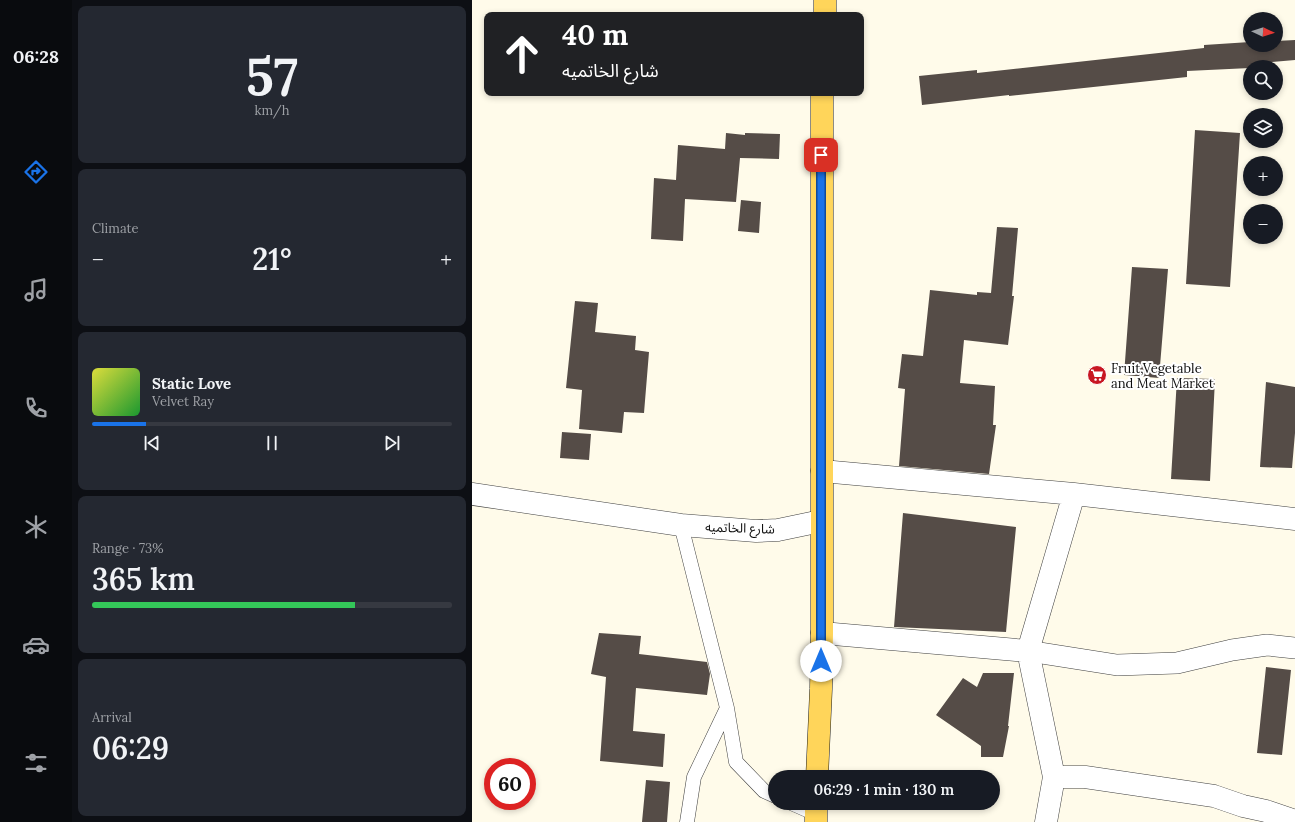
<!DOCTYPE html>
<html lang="en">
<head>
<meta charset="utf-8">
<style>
  body { margin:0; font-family:Lora,"Noto Sans Arabic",serif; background:#242831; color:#f1f3f6; height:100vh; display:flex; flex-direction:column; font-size:15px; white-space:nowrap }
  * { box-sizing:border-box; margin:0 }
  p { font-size:13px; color:#9ea1a6 }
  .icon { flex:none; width:22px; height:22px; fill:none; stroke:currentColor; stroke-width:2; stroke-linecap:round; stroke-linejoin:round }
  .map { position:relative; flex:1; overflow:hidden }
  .panel { display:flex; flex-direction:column; gap:6px; padding:6px; background:#0d0f14; width:400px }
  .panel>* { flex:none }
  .guide { position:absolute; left:12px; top:12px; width:380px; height:84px; border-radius:8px; box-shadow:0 2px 6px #0003; background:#202124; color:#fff; overflow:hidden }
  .needle { width:26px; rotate:94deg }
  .tools { position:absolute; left:771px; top:12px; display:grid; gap:8px }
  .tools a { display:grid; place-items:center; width:40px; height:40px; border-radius:50%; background:#171b24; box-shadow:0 2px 6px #0003; font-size:20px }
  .speed { position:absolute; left:12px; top:758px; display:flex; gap:8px; font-size:20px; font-weight:700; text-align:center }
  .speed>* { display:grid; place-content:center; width:52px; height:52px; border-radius:50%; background:#171b24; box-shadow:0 2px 6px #0003; line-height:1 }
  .speed .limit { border:6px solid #d22; background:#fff; color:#111 }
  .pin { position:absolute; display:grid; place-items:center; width:34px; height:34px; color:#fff; margin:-17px; border-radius:8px; box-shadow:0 2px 6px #0006 }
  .me { position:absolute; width:44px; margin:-22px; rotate:0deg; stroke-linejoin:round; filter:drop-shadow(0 0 3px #0008) }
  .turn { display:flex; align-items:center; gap:14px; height:84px; padding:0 12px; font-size:18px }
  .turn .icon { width:52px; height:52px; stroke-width:2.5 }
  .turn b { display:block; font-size:28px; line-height:34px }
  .big { font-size:30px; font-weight:600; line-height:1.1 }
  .panel .card { flex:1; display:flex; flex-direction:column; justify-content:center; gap:6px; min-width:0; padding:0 14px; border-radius:8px; background:#242831 }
  .panel .dial { align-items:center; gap:0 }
  .dial b { font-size:52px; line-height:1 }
  .song { display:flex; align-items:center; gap:12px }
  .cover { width:48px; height:48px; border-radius:6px; background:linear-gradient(135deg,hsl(60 70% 55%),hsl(130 70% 35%)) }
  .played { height:4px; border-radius:2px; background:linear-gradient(90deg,#1a73e8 15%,#363941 15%) }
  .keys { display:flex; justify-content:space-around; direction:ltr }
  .heat { display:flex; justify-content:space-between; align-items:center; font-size:22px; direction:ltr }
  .charge { height:6px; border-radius:3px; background:linear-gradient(90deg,#34c759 73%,#363941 0) }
  .trip { position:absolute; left:296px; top:770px; width:232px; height:40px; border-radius:20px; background:#171b24; box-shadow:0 2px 6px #0003; font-weight:600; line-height:40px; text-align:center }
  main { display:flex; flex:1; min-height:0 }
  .tab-bar { display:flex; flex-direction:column; width:72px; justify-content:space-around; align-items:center; background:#090b0e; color:#9ea1a6 }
  .tab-bar .icon { width:28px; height:28px }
  .tab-bar .selected { color:#1a73e8 }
  .tab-bar b { font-size:18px; color:#f1f3f6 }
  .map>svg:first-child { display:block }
  .building { fill:#554c47 }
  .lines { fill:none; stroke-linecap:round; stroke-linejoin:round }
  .service-casing { stroke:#3f3f3f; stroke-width:15 }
  .pedestrian-casing { stroke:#3f3f3f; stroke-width:22 }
  .minor-casing { stroke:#3f3f3f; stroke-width:23 }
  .tertiary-casing { stroke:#3f3f3f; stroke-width:23 }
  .primary-casing { stroke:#1d1d1d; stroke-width:23 }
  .service { stroke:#fff; stroke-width:14 }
  .pedestrian { stroke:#fff; stroke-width:21 }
  .minor { stroke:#fff; stroke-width:22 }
  .tertiary { stroke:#fff; stroke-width:22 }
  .primary { stroke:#ffd55a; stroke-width:22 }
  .route-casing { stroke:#114b97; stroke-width:10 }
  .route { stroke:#1a73e8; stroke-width:7 }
  .labels { text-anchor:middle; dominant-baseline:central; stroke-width:4; stroke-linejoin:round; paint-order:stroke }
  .poi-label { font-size:13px; fill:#0c0c0c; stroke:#fff; text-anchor:start }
  .street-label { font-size:13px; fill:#0c0c0c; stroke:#fff }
</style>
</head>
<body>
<main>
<nav class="tab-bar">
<b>06:28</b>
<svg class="icon selected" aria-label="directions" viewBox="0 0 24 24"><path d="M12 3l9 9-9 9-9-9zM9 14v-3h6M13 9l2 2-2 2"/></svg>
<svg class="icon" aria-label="music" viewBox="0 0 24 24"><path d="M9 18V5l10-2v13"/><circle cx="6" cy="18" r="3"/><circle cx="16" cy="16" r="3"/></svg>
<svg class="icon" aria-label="phone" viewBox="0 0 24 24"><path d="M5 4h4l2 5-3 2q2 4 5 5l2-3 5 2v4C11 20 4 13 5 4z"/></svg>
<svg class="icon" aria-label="climate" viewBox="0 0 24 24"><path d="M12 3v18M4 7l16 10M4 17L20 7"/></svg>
<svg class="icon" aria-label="car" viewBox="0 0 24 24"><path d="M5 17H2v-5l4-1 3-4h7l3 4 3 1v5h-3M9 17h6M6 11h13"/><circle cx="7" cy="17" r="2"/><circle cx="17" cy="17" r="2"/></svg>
<svg class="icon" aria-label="filters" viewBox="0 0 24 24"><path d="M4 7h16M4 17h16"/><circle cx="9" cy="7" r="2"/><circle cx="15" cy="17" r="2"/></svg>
</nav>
<section class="panel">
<div class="card dial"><b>57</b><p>km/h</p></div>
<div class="card"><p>Climate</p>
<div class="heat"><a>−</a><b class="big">21°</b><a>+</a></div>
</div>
<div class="card">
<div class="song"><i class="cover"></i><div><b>Static Love</b><p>Velvet Ray</p></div></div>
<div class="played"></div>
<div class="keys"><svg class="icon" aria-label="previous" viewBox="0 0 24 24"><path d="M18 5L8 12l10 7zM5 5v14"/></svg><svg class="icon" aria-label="pause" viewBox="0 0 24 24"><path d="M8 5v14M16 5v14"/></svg><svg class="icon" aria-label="next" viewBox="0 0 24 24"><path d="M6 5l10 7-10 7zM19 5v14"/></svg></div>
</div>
<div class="card"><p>Range · 73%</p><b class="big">365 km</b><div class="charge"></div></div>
<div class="card"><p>Arrival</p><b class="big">06:29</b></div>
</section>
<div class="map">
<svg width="823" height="822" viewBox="0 0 823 822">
  <rect width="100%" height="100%" fill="#fffbea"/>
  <!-- building -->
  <path class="building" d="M 823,40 L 823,60 L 800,62 L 800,67 L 778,67 L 778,68 L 715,71 L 715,77 L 537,96 L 537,95 L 450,105 L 447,76 L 505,70 L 505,73 L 732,48 L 732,45 L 778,42 L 778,45 L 804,45 L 804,41 Z
    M 723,130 L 768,133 L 758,287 L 714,284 Z
    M 254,133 L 273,135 L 273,133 L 308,134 L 307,159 L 268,158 L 264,202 L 213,199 L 211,241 L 179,239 L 182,178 L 204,180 L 206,145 L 253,149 Z
    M 269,200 L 289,202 L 287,233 L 266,231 Z
    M 525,227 L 546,228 L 540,296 L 542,296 L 536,345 L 492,340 L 488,383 L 523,386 L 521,425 L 524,425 L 517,474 L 427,466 L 433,389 L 426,388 L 430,354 L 451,356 L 458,290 L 505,295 L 505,292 L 519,293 Z
    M 660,267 L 696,269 L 687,378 L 652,375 Z
    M 103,301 L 126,303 L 123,332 L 164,336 L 163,350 L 177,352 L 172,413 L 152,412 L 150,433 L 107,429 L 110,390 L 94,388 Z
    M 705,378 L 743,379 L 738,481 L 699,479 Z
    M 794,382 L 823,387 L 823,433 L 820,468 L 788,467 Z
    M 90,432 L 119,434 L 117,460 L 88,458 Z
    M 431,513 L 544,527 L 534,632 L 422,627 Z
    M 127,633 L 169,636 L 167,654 L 235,662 L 238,674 L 235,695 L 164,688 L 161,731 L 193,734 L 191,767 L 128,761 L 134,677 L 119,674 Z
    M 794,667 L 819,670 L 810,755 L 785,753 Z
    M 511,673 L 542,673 L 536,726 L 537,726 L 531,757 L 509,757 L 509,746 L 464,715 L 491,678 L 505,687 Z
    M 174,780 L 198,782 L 195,822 L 170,822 Z"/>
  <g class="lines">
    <!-- service casing -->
    <g class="service-casing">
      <path id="service" d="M 209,525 L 255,708 L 264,762 L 292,791 L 303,796
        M 319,803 L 344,814
        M 215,822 L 222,777 L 255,708"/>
    </g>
    <!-- pedestrian casing -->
    <g class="pedestrian-casing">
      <path id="pedestrian" d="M 556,651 L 645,665 L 705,663 L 760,650 L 795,645 L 823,648"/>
    </g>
    <!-- minor casing -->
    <g class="minor-casing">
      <path id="minor" d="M 350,471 L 602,494 L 823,519
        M 350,633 L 556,651
        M 582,777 L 613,777 L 742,796 L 771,806 L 794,811 L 823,821
        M 574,822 L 582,777 L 556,651 L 602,494"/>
    </g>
    <!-- tertiary casing -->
    <g class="tertiary-casing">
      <path id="tertiary" d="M 0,494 L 209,525 L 284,531 L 306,530 L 349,521"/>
    </g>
    <!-- primary casing -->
    <g class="primary-casing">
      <path id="primary" d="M 353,15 L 353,0
        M 345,777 L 349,689 L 350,633 L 350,93
        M 344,822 L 344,803"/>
    </g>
    <!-- service -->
    <use href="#service" class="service"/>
    <!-- pedestrian -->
    <use href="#pedestrian" class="pedestrian"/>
    <!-- minor -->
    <use href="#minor" class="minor"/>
    <!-- tertiary -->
    <use href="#tertiary" class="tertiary"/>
    <!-- primary -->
    <use href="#primary" class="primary"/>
  </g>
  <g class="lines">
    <!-- route casing -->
    <g class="route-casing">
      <path id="route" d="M 349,155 L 349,661"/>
    </g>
    <!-- route -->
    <use href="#route" class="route"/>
  </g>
  <!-- icons -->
  <defs>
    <g id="supermarket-disc" transform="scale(1)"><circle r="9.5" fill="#c81722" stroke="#fff"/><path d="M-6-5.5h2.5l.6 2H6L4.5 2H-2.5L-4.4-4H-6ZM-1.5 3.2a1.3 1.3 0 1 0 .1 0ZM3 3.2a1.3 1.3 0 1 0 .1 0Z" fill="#fff"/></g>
  </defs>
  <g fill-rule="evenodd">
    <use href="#supermarket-disc" x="625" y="375"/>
  </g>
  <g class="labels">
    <!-- poi labels -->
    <g class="poi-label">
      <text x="639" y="368">Fruit,Vegetable<tspan x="639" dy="15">and Meat Market</tspan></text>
    </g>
    <!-- street labels -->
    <g class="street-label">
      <text transform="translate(268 528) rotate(2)">شارع الخاتميه</text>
    </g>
  </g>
</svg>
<div class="tools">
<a><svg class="needle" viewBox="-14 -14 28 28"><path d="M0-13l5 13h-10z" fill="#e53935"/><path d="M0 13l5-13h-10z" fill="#9ea1a6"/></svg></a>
<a><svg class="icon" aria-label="search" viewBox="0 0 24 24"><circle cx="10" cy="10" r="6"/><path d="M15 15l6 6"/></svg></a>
<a><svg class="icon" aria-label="layers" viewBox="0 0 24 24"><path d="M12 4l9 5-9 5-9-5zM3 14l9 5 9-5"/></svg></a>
<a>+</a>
<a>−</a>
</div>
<div class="speed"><div class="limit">60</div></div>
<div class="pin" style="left:349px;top:155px;background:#d93025"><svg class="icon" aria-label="arrive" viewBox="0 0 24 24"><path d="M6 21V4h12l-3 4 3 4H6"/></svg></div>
<svg class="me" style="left:349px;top:661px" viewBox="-20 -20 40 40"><circle r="19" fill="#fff"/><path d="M0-13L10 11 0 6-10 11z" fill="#1a73e8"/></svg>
<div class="trip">06:29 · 1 min · 130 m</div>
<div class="guide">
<div class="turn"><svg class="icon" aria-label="ahead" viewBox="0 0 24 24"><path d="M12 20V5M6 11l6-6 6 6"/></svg><div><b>40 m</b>شارع الخاتميه</div></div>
</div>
</div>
</main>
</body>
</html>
